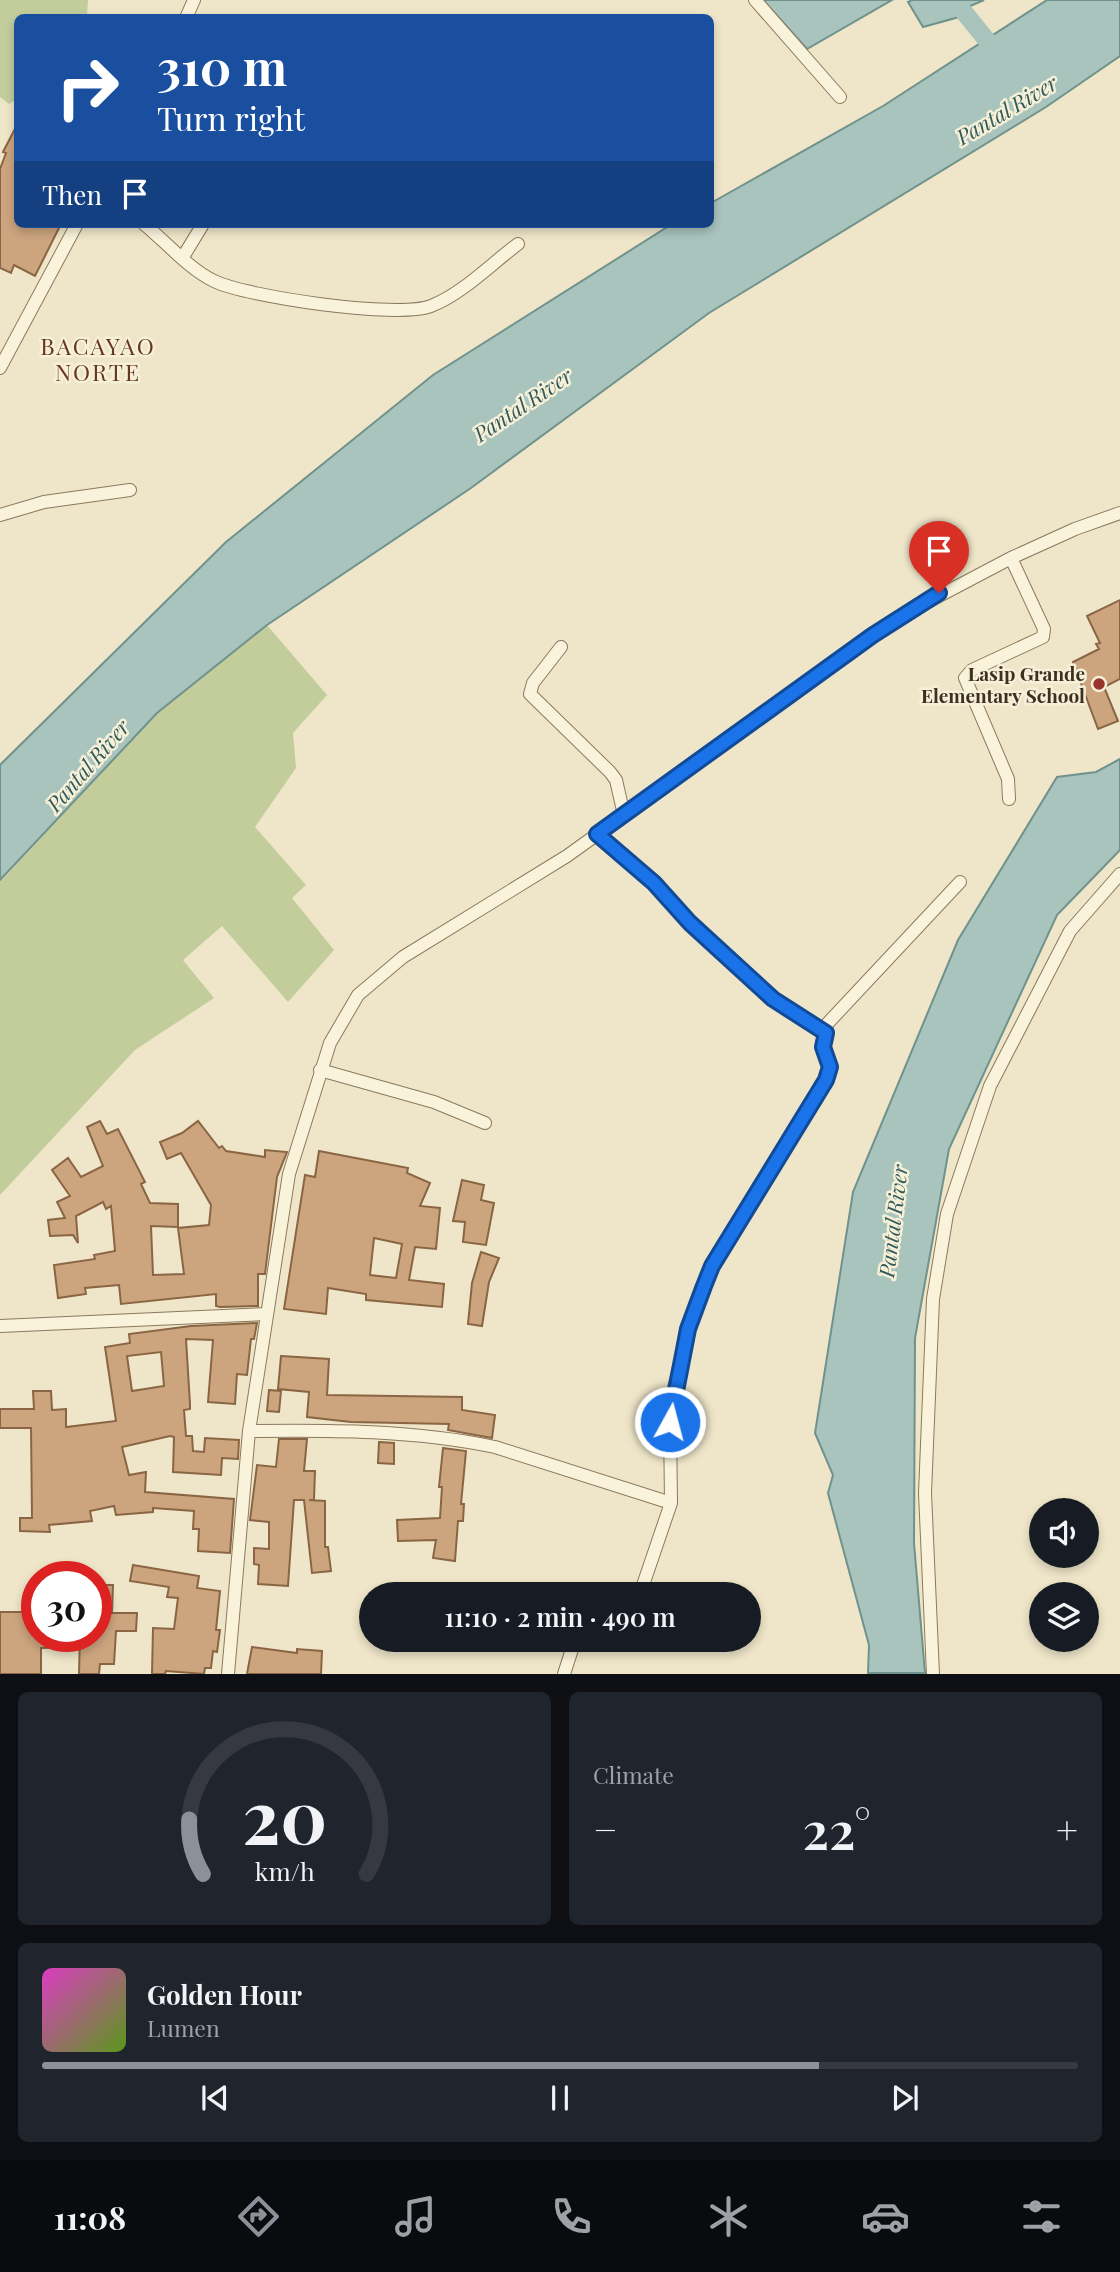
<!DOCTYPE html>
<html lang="en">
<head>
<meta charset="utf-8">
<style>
  body { margin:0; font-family:"Playfair Display",serif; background:#20242c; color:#f1f3f6; height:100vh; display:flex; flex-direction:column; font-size:26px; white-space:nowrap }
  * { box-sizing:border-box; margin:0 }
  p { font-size:23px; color:#9ea1a6 }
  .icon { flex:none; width:38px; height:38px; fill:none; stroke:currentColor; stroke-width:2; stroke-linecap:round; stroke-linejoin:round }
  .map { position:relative; height:1674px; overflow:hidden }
  .side { display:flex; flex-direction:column; gap:18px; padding:18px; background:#0d0f14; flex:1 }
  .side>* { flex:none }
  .hud { position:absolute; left:14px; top:14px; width:700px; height:214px; border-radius:10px; box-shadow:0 4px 10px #0003; background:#1a4fa0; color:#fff; overflow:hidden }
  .fabs { position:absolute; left:1029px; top:1498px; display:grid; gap:14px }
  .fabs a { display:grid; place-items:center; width:70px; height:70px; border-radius:50%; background:#171b24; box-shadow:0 4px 10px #0003; font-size:35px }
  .speed { position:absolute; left:21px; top:1561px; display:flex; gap:14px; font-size:35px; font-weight:700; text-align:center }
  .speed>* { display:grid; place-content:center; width:91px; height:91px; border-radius:50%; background:#171b24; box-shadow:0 4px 10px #0003; line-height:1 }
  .speed .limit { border:10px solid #d22; background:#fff; color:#111 }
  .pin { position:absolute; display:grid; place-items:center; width:60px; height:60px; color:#fff; margin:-72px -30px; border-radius:50% 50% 50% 0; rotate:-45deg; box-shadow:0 0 7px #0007 }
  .pin .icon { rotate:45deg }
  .me { position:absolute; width:77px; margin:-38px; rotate:7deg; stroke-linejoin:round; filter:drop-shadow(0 0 5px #0008) }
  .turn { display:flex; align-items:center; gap:24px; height:147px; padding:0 28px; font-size:32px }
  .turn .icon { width:91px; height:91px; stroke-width:2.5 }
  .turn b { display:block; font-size:49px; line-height:60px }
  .then { display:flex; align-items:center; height:66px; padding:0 28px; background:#0003; gap:14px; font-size:26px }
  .big { font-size:52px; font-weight:600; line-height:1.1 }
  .side .card { flex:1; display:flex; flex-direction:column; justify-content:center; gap:10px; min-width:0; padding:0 24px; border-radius:10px; background:#20242c }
  .side .dial { align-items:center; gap:0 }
  .dial svg { height:182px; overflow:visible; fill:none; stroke:#363941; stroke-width:7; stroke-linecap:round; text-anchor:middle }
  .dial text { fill:#f1f3f6; stroke:none }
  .song { display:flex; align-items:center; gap:21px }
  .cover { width:84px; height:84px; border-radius:10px; background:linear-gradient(135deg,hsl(310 70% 55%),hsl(90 70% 35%)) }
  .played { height:7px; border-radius:4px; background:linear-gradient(90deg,#8c9099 75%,#363941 75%) }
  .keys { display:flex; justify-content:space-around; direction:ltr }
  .heat { display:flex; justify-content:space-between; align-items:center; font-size:38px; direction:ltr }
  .side .tiles { flex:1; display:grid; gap:18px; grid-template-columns:1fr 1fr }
  .card:last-child { grid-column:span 2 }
  .trip { position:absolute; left:359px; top:1582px; width:402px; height:70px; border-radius:35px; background:#171b24; box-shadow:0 4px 10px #0003; font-weight:600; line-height:70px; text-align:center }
  .menu { display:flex; height:112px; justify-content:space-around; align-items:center; background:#090b0e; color:#9ea1a6 }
  .menu .icon { width:49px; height:49px }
  .menu .on { color:#8c9099 }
  .menu b { font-size:32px; color:#f1f3f6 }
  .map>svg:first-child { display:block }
  .green { fill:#c3cd9c }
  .water { fill:#a9c3bd; stroke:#70928c; stroke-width:2 }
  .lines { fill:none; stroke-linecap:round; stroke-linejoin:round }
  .canal { stroke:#a9c3bd; stroke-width:18 }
  .building { fill:#cca57f; stroke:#8a6543; stroke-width:2; fill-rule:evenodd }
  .street-casing { stroke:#8b795d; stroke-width:14 }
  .street { stroke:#f9f3dc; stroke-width:12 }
  .route-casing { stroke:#114b97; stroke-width:18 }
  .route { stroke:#1a73e8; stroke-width:12 }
  .poi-dot { fill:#9a352d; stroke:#f6f0d8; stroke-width:2.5 }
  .labels { text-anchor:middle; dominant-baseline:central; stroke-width:5; stroke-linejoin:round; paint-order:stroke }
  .poi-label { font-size:19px; font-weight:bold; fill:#3c3021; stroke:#f6f0d8; text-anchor:end }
  .water-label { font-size:21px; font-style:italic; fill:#305a5b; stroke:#f6f0d8 }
  .quarter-label { font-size:23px; letter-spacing:2px; fill:#683520; stroke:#f6f0d8 }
</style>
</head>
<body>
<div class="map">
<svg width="1120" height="1674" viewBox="0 0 1120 1674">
  <rect width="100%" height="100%" fill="#efe6c9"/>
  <!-- green -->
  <path class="green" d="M 0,0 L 88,0 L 87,17 L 18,18 L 17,99 L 9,104 L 0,97 Z
    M 267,625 L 327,695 L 293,733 L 296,768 L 255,827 L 306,885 L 292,898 L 334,950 L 288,1002 L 222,926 L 183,960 L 214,998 L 135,1050 L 0,1195 L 0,882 L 157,713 Z"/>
  <!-- water -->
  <path class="water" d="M 763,0 L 892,0 L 807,49 Z
    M 912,0 L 984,0 L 968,7 L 959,17 L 923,27 L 908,2 Z
    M 1047,0 L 1120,0 L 1120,56 L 1046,107 L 709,313 L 471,488 L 267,625 L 157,713 L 0,880 L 0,765 L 226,542 L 433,375 L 672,224 L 710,224 L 711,203 L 883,106 Z
    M 1120,759 L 1120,850 L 1057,915 L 949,1149 L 915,1338 L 914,1543 L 925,1673 L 868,1673 L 869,1645 L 828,1493 L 833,1475 L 815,1433 L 853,1192 L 958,940 L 1057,777 L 1096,772 Z"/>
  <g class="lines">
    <!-- canal -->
    <path class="canal" d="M 964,12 L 1001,58"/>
  </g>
  <!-- building -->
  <path class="building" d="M 18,123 L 18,224 L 61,224 L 35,276 L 14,265 L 11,273 L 0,268 L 0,169 L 6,153 L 3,152 Z
    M 1120,600 L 1120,679 L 1104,687 L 1118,721 L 1098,729 L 1073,662 L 1099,649 L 1096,644 L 1100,643 L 1087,616 Z
    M 100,1121 L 107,1134 L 118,1129 L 145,1182 L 141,1184 L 150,1203 L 178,1204 L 178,1227 L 151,1226 L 153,1275 L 184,1274 L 178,1228 L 209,1225 L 211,1205 L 181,1153 L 167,1159 L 160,1142 L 182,1133 L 198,1121 L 219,1148 L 222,1146 L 226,1151 L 265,1157 L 265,1150 L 287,1152 L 277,1177 L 265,1274 L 258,1274 L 258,1306 L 220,1307 L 216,1306 L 216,1294 L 121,1304 L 119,1285 L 85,1288 L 86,1294 L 58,1298 L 54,1265 L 95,1259 L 94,1255 L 115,1251 L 111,1206 L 106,1209 L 103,1202 L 76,1216 L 78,1243 L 73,1235 L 50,1236 L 48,1220 L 65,1218 L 57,1202 L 70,1196 L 52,1170 L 68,1158 L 81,1177 L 103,1166 L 87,1127 Z
    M 319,1151 L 408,1168 L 407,1173 L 430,1183 L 420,1206 L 440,1208 L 436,1249 L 415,1247 L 409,1280 L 444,1284 L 442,1307 L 366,1300 L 366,1294 L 328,1288 L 326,1314 L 284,1309 L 305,1175 L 315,1177 ZM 374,1238 L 402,1244 L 396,1278 L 370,1275 Z
    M 462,1180 L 484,1185 L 481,1200 L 494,1203 L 486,1245 L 463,1242 L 465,1222 L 453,1221 Z
    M 481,1252 L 499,1258 L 489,1282 L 482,1326 L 468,1324 L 472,1283 Z
    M 257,1323 L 254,1339 L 251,1339 L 247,1375 L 237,1374 L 235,1404 L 208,1402 L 213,1340 L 186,1339 L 190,1404 L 190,1409 L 184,1410 L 186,1436 L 192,1436 L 193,1451 L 204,1452 L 205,1438 L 239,1440 L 238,1459 L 222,1458 L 221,1475 L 173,1472 L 174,1437 L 170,1436 L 122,1447 L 129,1475 L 146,1472 L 145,1492 L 234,1499 L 230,1553 L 198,1551 L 199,1529 L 193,1529 L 194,1511 L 153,1508 L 153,1512 L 116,1515 L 114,1506 L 90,1511 L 92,1521 L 49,1525 L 50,1532 L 20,1531 L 20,1518 L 32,1518 L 31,1428 L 0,1428 L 0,1409 L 34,1409 L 33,1391 L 51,1391 L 52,1410 L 66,1409 L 66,1427 L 116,1421 L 105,1347 L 130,1343 L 129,1334 L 191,1326 ZM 161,1352 L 164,1386 L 132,1391 L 127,1356 Z
    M 281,1356 L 329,1359 L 327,1395 L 462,1397 L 462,1410 L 495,1415 L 492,1438 L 448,1430 L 449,1424 L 351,1422 L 307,1417 L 309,1392 L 278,1389 Z
    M 269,1390 L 281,1391 L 279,1412 L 267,1411 Z
    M 279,1439 L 307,1439 L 304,1471 L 315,1471 L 314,1500 L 309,1500 L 325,1501 L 325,1547 L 328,1547 L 331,1571 L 312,1573 L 304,1500 L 294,1500 L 288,1586 L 258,1584 L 259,1565 L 254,1564 L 254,1548 L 269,1549 L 269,1522 L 250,1520 L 257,1465 L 276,1467 Z
    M 379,1442 L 394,1443 L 394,1464 L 378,1463 Z
    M 443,1448 L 466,1451 L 461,1504 L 464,1504 L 463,1521 L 458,1521 L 455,1561 L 433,1558 L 436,1540 L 398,1541 L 397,1520 L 440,1518 L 442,1487 L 439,1487 Z
    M 133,1565 L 199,1576 L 197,1588 L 220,1591 L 216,1630 L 220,1630 L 217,1652 L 213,1651 L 211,1668 L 205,1668 L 204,1674 L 166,1671 L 165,1674 L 152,1674 L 153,1628 L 174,1629 L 178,1598 L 167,1597 L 169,1587 L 130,1581 Z
    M 96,1585 L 113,1585 L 112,1613 L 137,1613 L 136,1631 L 116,1631 L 114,1664 L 100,1664 L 99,1674 L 79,1674 L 80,1636 L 96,1636 Z
    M 0,1612 L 37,1612 L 37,1636 L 75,1636 L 75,1647 L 41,1648 L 41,1674 L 0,1674 Z
    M 252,1647 L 297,1653 L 297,1649 L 322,1651 L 321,1674 L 247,1674 Z"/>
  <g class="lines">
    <!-- street casing -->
    <g class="street-casing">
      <path id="street" d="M 755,0 L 840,97
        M 186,18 L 194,0
        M 144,224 C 166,242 189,269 214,281 C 247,297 398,319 431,306 C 462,294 491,264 518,244
        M 183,257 L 203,224
        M 0,368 L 77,224
        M 0,515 L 44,502 L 130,490
        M 561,647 L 533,683 L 530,694 L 610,772 L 616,780 L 624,815
        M 1009,799 L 1008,779 L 965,678 L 972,670 L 1043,637 L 1044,629 L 1011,558
        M 597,834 L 654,882 L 690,923 L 773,999 L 826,1033
        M 320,1070 L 434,1102 L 485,1123
        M 0,1326 L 266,1314
        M 249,1431 C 332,1430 414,1430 495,1447 L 671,1503
        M 640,1594 L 671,1503 L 670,1422 L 674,1388 L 688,1329 L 704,1286 L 712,1266 L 826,1080 L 830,1067 L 823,1047 L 827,1024 L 960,882
        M 228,1674 L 249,1431 L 289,1174 L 330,1043 L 358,995 L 403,957 L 567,856 L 899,617 L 1011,558 L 1075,529 L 1120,513
        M 564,1674 L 575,1640
        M 933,1674 L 925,1493 L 933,1299 L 947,1214 L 990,1086 L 1070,931 L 1120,874"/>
    </g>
    <!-- street -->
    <use href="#street" class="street"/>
  </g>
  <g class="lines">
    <!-- route casing -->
    <g class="route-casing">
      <path id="route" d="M 670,1422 L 688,1329 L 704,1286 L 712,1266 L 826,1080 L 830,1067 L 823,1047 L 826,1033 L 773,999 L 690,923 L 654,883 L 597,834 L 873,635 L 939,593"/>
    </g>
    <!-- route -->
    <use href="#route" class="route"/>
  </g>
  <!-- markers -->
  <circle class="poi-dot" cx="1099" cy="684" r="7"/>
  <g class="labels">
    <!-- poi labels -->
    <g class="poi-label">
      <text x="1085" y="673">Lasip Grande<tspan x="1085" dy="22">Elementary School</tspan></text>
    </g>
    <!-- water labels -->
    <g class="water-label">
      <text transform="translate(1006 109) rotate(-31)">Pantal River</text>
      <text transform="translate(522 404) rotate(-34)">Pantal River</text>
      <text transform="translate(87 765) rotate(-49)">Pantal River</text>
      <text transform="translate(892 1221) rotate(-83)">Pantal River</text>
    </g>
    <!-- quarter labels -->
    <g class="quarter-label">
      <text x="98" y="345">BACAYAO<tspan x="98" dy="26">NORTE</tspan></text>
    </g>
  </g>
</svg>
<div class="fabs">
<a><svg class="icon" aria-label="sound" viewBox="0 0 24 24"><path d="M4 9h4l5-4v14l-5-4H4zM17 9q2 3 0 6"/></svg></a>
<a><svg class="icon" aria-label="layers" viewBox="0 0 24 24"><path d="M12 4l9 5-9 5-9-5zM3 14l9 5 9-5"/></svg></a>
</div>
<div class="speed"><div class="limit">30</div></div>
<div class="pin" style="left:939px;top:593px;background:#d93025"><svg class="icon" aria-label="arrive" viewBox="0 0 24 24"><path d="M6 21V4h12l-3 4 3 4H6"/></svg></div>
<svg class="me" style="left:670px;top:1422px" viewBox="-20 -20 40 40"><circle r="17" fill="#1a73e8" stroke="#fff" stroke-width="3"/><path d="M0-11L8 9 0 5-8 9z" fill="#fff"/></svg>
<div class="trip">11:10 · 2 min · 490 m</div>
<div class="hud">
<div class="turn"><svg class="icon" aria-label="right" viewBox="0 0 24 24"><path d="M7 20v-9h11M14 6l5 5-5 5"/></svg><div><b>310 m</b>Turn right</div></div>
<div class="then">Then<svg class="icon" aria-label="arrive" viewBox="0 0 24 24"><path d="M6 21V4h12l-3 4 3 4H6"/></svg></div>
</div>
</div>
<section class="side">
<div class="tiles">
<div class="card dial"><svg viewBox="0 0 100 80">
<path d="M14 69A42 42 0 1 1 86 69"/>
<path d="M14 69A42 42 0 0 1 8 45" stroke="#8c9099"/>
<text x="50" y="56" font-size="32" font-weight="700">20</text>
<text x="50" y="72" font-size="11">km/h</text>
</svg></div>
<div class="card"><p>Climate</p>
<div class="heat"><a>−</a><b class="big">22°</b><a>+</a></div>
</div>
<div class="card">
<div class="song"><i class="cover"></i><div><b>Golden Hour</b><p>Lumen</p></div></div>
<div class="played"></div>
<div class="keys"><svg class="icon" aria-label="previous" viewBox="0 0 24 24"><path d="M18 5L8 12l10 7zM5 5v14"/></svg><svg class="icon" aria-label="pause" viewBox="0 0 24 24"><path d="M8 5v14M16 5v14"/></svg><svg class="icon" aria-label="next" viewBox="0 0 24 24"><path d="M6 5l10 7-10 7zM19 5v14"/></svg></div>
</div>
</div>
</section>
<nav class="menu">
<b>11:08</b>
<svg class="icon on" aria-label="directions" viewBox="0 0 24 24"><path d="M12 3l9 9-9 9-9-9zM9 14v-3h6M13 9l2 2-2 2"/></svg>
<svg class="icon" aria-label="music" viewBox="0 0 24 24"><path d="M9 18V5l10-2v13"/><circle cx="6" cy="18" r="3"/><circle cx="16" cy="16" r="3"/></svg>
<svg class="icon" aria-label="phone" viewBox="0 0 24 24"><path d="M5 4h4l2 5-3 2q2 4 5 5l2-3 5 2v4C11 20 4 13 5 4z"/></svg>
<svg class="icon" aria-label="climate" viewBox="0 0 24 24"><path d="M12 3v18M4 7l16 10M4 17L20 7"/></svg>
<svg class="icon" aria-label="car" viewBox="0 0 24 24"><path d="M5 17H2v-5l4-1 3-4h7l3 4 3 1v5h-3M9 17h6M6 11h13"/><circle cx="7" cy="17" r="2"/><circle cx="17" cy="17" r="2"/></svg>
<svg class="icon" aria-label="filters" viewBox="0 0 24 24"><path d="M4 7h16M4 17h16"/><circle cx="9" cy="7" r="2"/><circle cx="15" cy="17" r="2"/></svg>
</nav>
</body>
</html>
